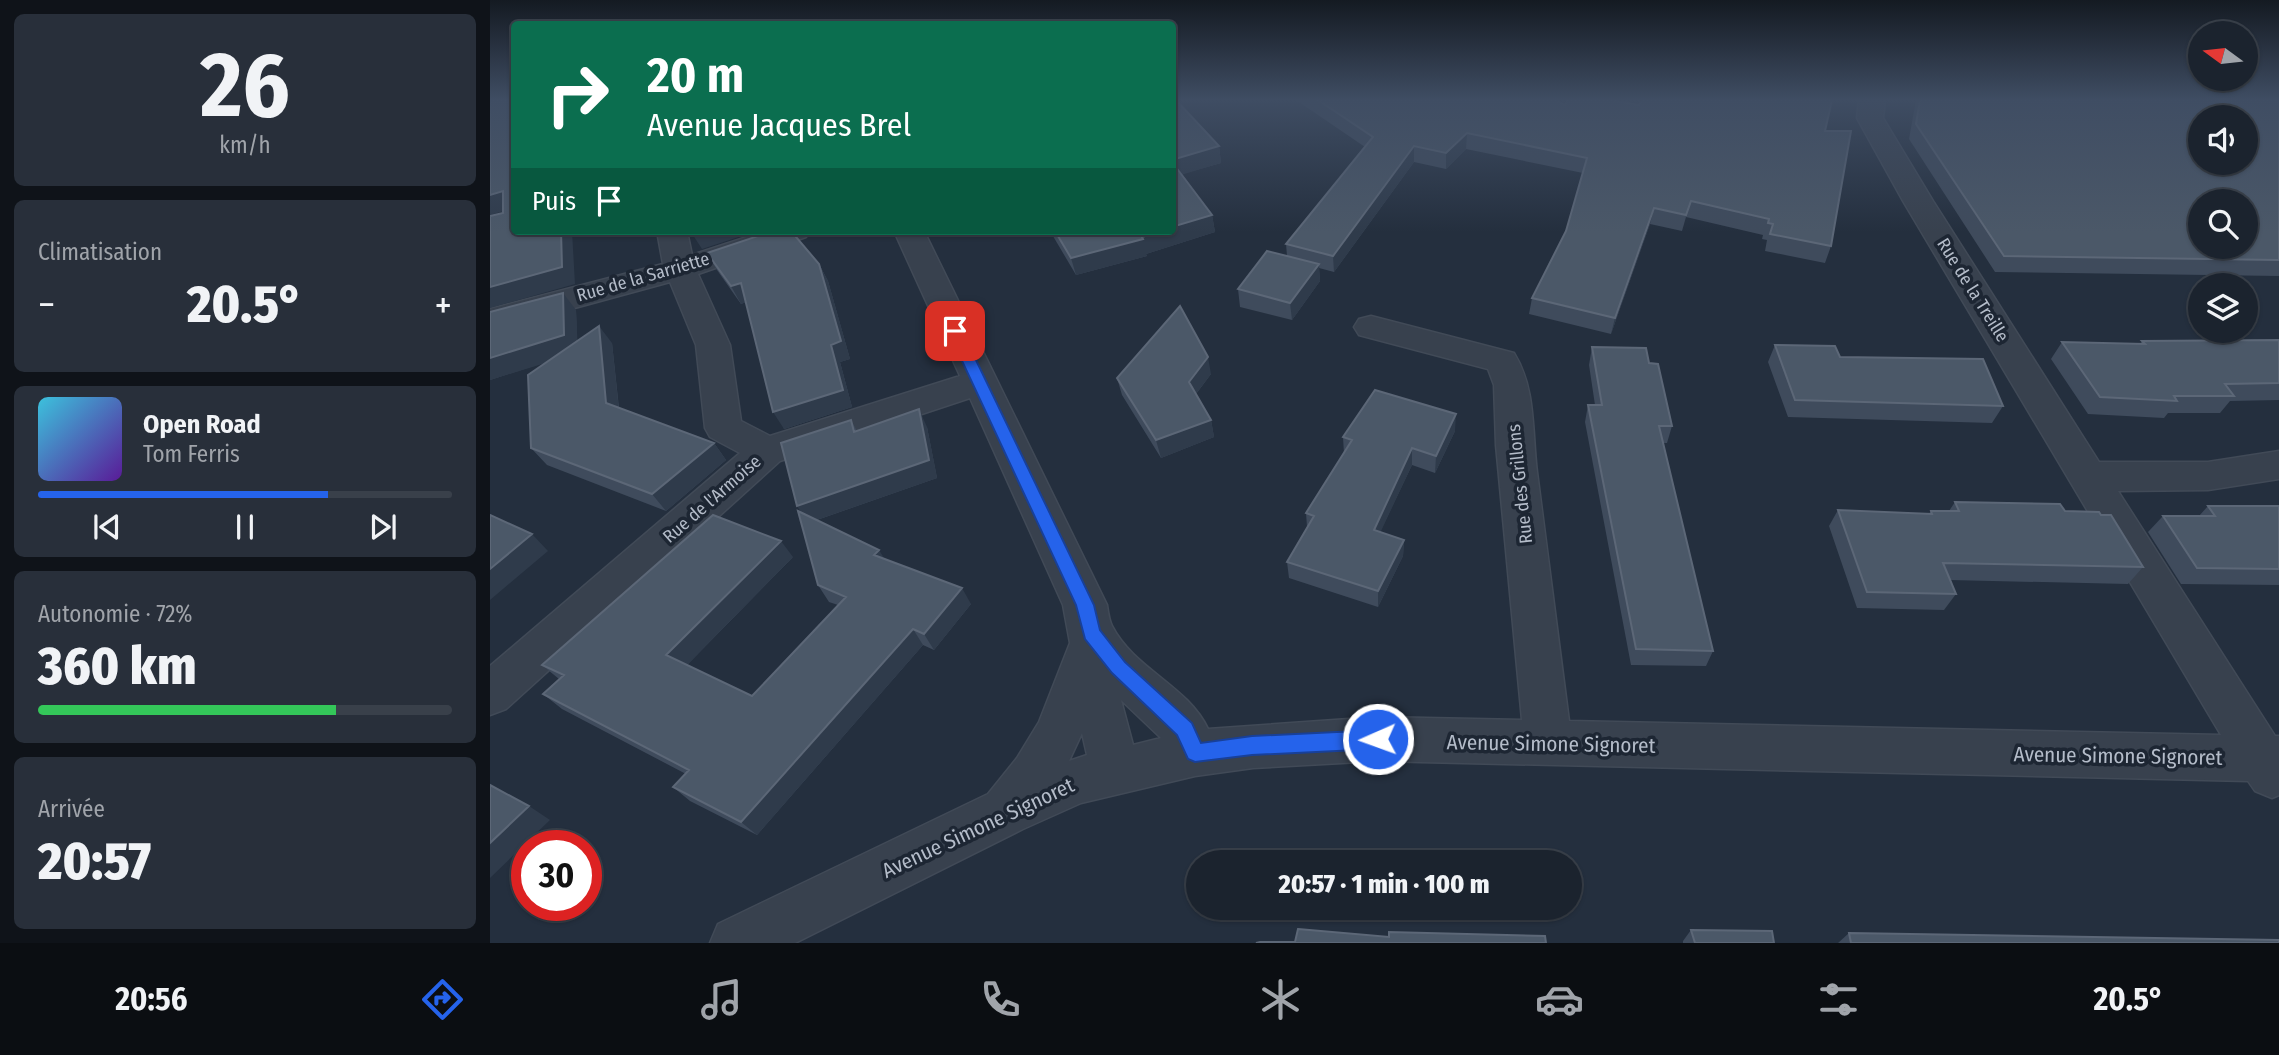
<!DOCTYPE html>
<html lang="fr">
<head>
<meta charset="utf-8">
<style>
  body { margin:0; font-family:"Fira Sans Condensed",sans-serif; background:#282f3a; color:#f1f3f6; height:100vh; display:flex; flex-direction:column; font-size:26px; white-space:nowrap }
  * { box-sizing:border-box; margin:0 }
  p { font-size:23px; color:#a0a4aa }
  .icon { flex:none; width:38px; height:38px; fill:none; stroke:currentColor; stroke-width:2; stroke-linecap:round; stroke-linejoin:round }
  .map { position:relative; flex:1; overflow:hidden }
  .side { display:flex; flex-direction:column; gap:14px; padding:14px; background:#0f1319; width:490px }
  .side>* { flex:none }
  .top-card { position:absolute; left:21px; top:21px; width:665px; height:214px; border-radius:7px; box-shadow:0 2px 5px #0004,0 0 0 2px #39404a; background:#0b6e4f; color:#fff; overflow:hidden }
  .needle { width:46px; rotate:285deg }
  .buttons { position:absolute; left:1698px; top:21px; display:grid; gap:14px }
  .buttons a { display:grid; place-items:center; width:70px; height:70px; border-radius:50%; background:#1b232e; box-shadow:0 2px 5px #0004,0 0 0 2px #39404a; font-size:35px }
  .speed { position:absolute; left:21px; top:830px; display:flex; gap:14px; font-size:35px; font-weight:700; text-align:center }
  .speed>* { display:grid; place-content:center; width:91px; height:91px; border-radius:50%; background:#1b232e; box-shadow:0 2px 5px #0004,0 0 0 2px #39404a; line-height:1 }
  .speed .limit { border:10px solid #d22; background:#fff; color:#111 }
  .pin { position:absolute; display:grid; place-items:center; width:60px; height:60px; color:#fff; margin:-30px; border-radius:14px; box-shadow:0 4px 10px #0006 }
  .me { position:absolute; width:77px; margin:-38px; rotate:268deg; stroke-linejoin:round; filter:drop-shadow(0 0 5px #0008) }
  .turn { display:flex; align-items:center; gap:24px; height:147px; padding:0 21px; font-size:32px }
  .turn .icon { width:91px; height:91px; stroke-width:2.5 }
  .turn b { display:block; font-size:49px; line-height:60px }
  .then { display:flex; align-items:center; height:66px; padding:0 21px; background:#0003; gap:14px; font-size:26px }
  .big { font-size:52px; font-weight:800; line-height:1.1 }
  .side .tile { flex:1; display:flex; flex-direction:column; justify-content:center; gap:10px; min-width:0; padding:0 24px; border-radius:10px; background:#282f3a }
  .side .dial { align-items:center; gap:0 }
  .dial b { font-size:91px; line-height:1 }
  .song { display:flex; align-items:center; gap:21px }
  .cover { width:84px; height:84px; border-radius:10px; background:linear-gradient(135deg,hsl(190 70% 55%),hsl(270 70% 35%)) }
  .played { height:7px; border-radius:4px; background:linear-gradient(90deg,#2563eb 70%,#39404a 70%) }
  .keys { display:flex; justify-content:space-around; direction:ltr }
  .heat { display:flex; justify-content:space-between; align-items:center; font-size:38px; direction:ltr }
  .charge { height:10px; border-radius:5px; background:linear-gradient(90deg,#34c759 72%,#39404a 0) }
  .trip { position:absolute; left:696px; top:850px; width:396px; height:70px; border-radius:35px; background:#1b232e; box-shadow:0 2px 5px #0004,0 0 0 2px #39404a; font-weight:800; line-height:70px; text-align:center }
  .menu { display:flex; height:112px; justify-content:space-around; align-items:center; background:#0b0e12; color:#a0a4aa }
  .menu .icon { width:49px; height:49px }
  .menu .selected { color:#2563eb }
  .menu b { font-size:32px; color:#f1f3f6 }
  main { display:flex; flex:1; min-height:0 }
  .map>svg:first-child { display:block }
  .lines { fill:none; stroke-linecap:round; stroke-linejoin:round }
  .minor-casing { stroke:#414a57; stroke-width:3 }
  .minor { fill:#38414e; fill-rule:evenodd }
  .wall { fill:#3f4b5c }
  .shaded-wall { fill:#2f3b4b }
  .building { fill:#4b5868; stroke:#5c6777; stroke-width:2; fill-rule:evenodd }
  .route { fill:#2563eb; stroke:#184099; stroke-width:2 }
  .labels { text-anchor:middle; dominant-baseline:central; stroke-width:7; stroke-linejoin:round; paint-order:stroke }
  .street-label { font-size:18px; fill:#b4bcc9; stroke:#1d2633 }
  .near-street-label { font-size:21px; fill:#b4bcc9; stroke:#1d2633 }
</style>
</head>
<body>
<main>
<section class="side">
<div class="tile dial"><b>26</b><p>km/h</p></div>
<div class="tile"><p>Climatisation</p>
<div class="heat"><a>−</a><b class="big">20.5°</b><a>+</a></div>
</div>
<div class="tile">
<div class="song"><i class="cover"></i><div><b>Open Road</b><p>Tom Ferris</p></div></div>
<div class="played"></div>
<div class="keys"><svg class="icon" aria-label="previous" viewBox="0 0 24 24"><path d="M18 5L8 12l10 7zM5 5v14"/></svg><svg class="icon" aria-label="pause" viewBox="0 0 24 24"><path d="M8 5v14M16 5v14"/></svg><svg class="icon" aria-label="next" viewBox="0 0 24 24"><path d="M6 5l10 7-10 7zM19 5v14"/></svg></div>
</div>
<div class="tile"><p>Autonomie · 72%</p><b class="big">360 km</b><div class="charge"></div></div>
<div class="tile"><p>Arrivée</p><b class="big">20:57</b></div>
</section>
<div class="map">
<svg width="1789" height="943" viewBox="0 0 1789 943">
  <rect width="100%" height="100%" fill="#242f3e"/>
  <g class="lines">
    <!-- minor casing -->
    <g class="minor-casing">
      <path id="minor" d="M 1369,100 L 1395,100 L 1393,118 L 1443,201 L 1609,462 L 1718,462 L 1789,451 L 1789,479 L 1718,490 L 1628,491 L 1785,736 L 1789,736 L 1789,795 L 1782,798 L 1765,791 L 1758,781 L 888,761 L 763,768 L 705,776 L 591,803 L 533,829 L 305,943 L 220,943 L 228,924 L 498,794 L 527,758 L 549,722 L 580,643 L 573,605 L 480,398 L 290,461 L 16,709 L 0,715 L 0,666 L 250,453 L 220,437 L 215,428 L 206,345 L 180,282 L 0,331 L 0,309 L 173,264 L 167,231 L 197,231 L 202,255 L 275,231 L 320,231 L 316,237 L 208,274 L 240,345 L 251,421 L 280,436 L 470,376 L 404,231 L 434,231 L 617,605 C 618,612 619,620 622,626 C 644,669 698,686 718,729 L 888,717 L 1032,720 L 1006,445 L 1004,385 L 998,369 L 869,335 L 864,327 L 869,319 L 881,316 L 1024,353 C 1046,388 1042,431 1047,472 C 1058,555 1068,638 1079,721 L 1731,735 L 1413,201 L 1367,118 ZM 631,700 L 671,738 L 643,745 ZM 592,733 L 597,755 L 579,761 Z"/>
    </g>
    <!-- minor -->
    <use href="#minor" class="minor"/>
  </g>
  <!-- wall -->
  <path class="wall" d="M 682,100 L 729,146 L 731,163 L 692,174 L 722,215 L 725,232 L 656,254 L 657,256 L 586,275 L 560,231 L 682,231 Z
    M 806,100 L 1066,100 L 1075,105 L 1149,105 L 1335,131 L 1341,246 L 1335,263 L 1275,251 L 1277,240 L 1272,239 L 1273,235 L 1196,217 L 1192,231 L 1160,224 L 1121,334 L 1039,314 L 1042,298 L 1076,231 L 1093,173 L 976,149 L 956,169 L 924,162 L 844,272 L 829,268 L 830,281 L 802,320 L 750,307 L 748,289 L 797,256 L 796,244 L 875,147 Z
    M 1426,100 L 1789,100 L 1789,276 L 1505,272 L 1419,139 Z
    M 217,253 L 329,264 L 338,281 L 360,359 L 350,362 L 362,407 L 294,429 L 256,302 L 251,304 L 227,270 Z
    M 86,310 L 87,341 L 122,343 L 129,408 L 224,443 L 236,460 L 176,511 L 57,465 L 41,448 L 56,362 L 0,380 L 0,312 Z
    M 1789,340 L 1789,400 L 1740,401 L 1730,413 L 1678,413 L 1674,418 L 1598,414 L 1561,359 L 1572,342 L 1650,344 L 1652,341 Z
    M 1285,345 L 1350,357 L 1513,406 L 1502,423 L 1298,417 L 1278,362 Z
    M 1102,347 L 1159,363 L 1182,426 L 1177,443 L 1173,443 L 1223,651 L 1216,666 L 1141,665 L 1095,422 L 1098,405 L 1105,405 L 1099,365 Z
    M 721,374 L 706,394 L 721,420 L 724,437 L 671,458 L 632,395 L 627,378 Z
    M 361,420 L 367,431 L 437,427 L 447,478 L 327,520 L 395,560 L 481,604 L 444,650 L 433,645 L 267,835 L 200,801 L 183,787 L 196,774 L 72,709 L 53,694 L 69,679 L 52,665 L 303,557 L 197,665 L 262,696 L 348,605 L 339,602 L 328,585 L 311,513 Z
    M 965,431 L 945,473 L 922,465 L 890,532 L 914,540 L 913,556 L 888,607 L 799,578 L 797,562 L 817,527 L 816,513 L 854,454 L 853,437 Z
    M 1465,502 L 1575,511 L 1653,567 L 1638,584 L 1460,580 L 1466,594 L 1454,610 L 1367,608 L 1339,526 L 1348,510 L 1439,514 L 1441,511 L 1459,511 Z
    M 1718,506 L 1789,506 L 1789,585 L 1691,584 L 1658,532 L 1673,516 L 1709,516 Z
    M 1201,930 L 1284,943 L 1193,943 L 1193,941 Z
    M 1359,933 L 1789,943 L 1348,943 Z"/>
  <!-- shaded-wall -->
  <path class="shaded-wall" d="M 977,133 L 976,149 L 956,169 L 956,153 Z
    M 729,146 L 731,163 L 684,177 L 682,160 Z
    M 924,146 L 924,162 L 844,272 L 843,256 Z
    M 13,191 L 24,208 L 0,215 L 0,195 Z
    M 1164,208 L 1160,224 L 1121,334 L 1125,318 Z
    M 722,215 L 725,232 L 656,254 L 657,256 L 586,275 L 581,258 L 670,231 L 682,231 L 682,227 Z
    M 71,231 L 82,231 L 85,284 L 0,308 L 0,287 Z
    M 205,231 L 267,231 L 212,249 L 201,232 Z
    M 329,264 L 338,281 L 360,359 L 350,362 L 362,407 L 294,429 L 283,412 L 341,345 Z
    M 829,264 L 830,281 L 802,320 L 800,303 Z
    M 251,283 L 261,300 L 251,304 L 241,286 Z
    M 73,293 L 86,310 L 88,353 L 0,380 L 0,358 Z
    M 109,326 L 122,343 L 130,420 L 116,403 Z
    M 718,357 L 721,374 L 702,399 L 699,382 Z
    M 429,409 L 437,427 L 447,478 L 318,523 L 307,506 Z
    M 966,414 L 965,431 L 945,473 L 946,456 Z
    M 721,420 L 724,437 L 671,458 L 666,440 Z
    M 224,443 L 236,460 L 176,511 L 162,494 Z
    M 922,448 L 922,465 L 884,546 L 884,530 Z
    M 42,534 L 58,551 L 0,600 L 0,569 Z
    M 914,540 L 913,556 L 888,607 L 888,591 Z
    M 291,541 L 303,557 L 191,671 L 176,655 Z
    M 389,550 L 399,566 L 384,555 Z
    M 472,588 L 481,604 L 444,650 L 434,634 Z
    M 423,629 L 433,645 L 267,835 L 251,822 Z
    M 39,806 L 60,820 L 0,878 L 0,843 Z"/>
  <!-- building -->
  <path class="building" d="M 0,100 L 24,100 L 24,231 L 71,231 L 72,267 L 0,287 L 0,216 L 13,213 L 13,191 L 0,195 Z
    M 682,100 L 686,100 L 729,146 L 682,160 Z
    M 828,100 L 1066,100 L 1075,105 L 1078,100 L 1120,100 L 1149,105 L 1152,100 L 1342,100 L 1335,131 L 1361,131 L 1341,246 L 1280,234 L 1283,224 L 1278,223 L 1279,219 L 1201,201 L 1196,215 L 1164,208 L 1125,318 L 1042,298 L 1076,231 L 1097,158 L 977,133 L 956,153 L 924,146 L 843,256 L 796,244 L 883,137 Z
    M 1430,100 L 1789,100 L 1789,260 L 1514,256 L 1426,124 ZM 1710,117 L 1755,117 L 1755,163 L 1710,163 ZM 1710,201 L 1755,201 L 1755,247 L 1710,247 Z
    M 682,162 L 722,215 L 682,227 Z
    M 283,231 L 301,231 L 329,264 L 351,341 L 341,345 L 353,390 L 283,412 L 251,283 L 241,286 L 217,253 Z
    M 565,231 L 670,231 L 652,237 L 653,239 L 581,258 Z
    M 777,251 L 829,264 L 800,303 L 748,289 Z
    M 73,293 L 74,335 L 0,358 L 0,312 Z
    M 690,306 L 718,357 L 699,382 L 721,420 L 666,440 L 627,378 Z
    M 109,326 L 116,403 L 224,443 L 162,494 L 41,448 L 38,375 Z
    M 1789,340 L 1789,383 L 1735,384 L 1744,396 L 1684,396 L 1687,401 L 1610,397 L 1572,342 L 1655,344 L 1652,341 Z
    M 1285,345 L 1345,346 L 1350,357 L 1493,359 L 1513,406 L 1305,400 Z
    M 1102,347 L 1156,348 L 1159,363 L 1168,364 L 1182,426 L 1169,426 L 1223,651 L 1146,649 L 1098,405 L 1112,405 Z
    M 885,390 L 966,414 L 946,456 L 922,448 L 884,530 L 914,540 L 888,591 L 797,562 L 824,516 L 816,513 L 862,440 L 853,437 Z
    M 429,409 L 439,460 L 307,506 L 291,443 L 361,420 L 364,432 Z
    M 1465,502 L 1570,504 L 1575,511 L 1609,512 L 1611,515 L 1621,515 L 1653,567 L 1453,563 L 1466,594 L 1377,592 L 1348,510 L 1442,514 L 1441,511 L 1469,511 Z
    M 1718,506 L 1789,506 L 1789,569 L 1707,568 L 1673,516 L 1725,516 Z
    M 308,511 L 389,550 L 384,555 L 472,588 L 434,634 L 423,629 L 251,822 L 183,787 L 199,770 L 53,694 L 74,675 L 52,665 L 223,515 L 291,541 L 176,655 L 262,696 L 356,597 L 328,585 Z
    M 0,515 L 42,534 L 0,569 Z
    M 0,785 L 39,806 L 0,843 Z
    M 808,929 L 899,937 L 899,932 L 1055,936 L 1056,943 L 766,943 L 770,942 L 805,942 Z
    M 1201,930 L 1282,931 L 1284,943 L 1205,943 Z
    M 1359,933 L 1789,940 L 1789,943 L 1361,943 Z"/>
  <!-- sky -->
  <linearGradient id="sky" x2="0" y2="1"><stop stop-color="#141a22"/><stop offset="0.43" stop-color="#3f4d63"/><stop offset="1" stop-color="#3f4d63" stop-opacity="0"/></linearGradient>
  <rect width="1789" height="232" fill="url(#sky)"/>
  <!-- route -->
  <path class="route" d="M 465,327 L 472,331 L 604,605 L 610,630 L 635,662 L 702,723 L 711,743 L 762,736 L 888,730 L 895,733 L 898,739 L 895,746 L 888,749 L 762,755 L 705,762 L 698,759 L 687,735 L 622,673 L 595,639 L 586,605 L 458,331 Z"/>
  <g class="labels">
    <!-- street labels -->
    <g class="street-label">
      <text transform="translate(153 277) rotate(-16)">Rue de la Sarriette</text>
      <text transform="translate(1483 290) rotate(58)">Rue de la Treille</text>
      <text transform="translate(1030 484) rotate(-96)">Rue des Grillons</text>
      <text transform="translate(222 499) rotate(-41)">Rue de l'Armoise</text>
    </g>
    <!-- near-street labels -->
    <g class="near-street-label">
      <text transform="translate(1061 744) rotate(1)">Avenue Simone Signoret</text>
      <text transform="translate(1628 756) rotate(1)">Avenue Simone Signoret</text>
      <text transform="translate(488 828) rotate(-25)">Avenue Simone Signoret</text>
    </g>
  </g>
</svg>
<div class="buttons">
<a><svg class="needle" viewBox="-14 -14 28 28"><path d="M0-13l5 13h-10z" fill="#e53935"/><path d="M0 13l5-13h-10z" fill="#a0a4aa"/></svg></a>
<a><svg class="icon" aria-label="sound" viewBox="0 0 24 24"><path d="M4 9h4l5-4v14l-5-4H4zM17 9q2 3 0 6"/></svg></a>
<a><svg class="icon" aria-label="search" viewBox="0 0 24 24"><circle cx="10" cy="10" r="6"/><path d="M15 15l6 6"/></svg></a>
<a><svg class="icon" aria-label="layers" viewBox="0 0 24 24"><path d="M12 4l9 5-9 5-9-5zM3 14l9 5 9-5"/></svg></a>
</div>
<div class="speed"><div class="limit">30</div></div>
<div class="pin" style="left:465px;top:331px;background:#d93025"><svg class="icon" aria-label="arrive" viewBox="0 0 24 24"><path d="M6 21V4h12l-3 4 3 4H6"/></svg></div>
<svg class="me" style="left:888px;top:739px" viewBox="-20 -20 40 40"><circle r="17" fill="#2563eb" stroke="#fff" stroke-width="3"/><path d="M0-11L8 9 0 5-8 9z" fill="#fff"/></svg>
<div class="trip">20:57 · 1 min · 100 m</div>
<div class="top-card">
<div class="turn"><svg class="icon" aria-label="right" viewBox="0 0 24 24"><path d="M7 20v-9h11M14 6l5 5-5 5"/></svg><div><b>20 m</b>Avenue Jacques Brel</div></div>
<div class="then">Puis<svg class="icon" aria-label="arrive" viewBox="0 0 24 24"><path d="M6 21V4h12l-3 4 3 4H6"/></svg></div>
</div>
</div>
</main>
<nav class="menu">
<b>20:56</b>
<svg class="icon selected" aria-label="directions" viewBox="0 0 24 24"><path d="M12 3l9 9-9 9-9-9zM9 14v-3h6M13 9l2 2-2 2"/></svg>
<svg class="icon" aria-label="music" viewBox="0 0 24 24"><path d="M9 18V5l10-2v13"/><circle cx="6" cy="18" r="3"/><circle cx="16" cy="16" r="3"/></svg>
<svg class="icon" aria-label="phone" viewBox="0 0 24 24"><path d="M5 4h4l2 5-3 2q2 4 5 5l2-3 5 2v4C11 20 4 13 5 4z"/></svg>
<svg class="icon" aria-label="climate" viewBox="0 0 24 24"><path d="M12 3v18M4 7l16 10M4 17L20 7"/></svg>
<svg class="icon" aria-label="car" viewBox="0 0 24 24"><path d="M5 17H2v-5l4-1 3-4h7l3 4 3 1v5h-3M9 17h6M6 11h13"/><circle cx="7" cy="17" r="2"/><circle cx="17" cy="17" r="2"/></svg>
<svg class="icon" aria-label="filters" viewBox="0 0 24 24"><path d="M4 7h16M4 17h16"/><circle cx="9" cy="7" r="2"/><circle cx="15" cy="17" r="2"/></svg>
<b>20.5°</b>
</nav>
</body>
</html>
